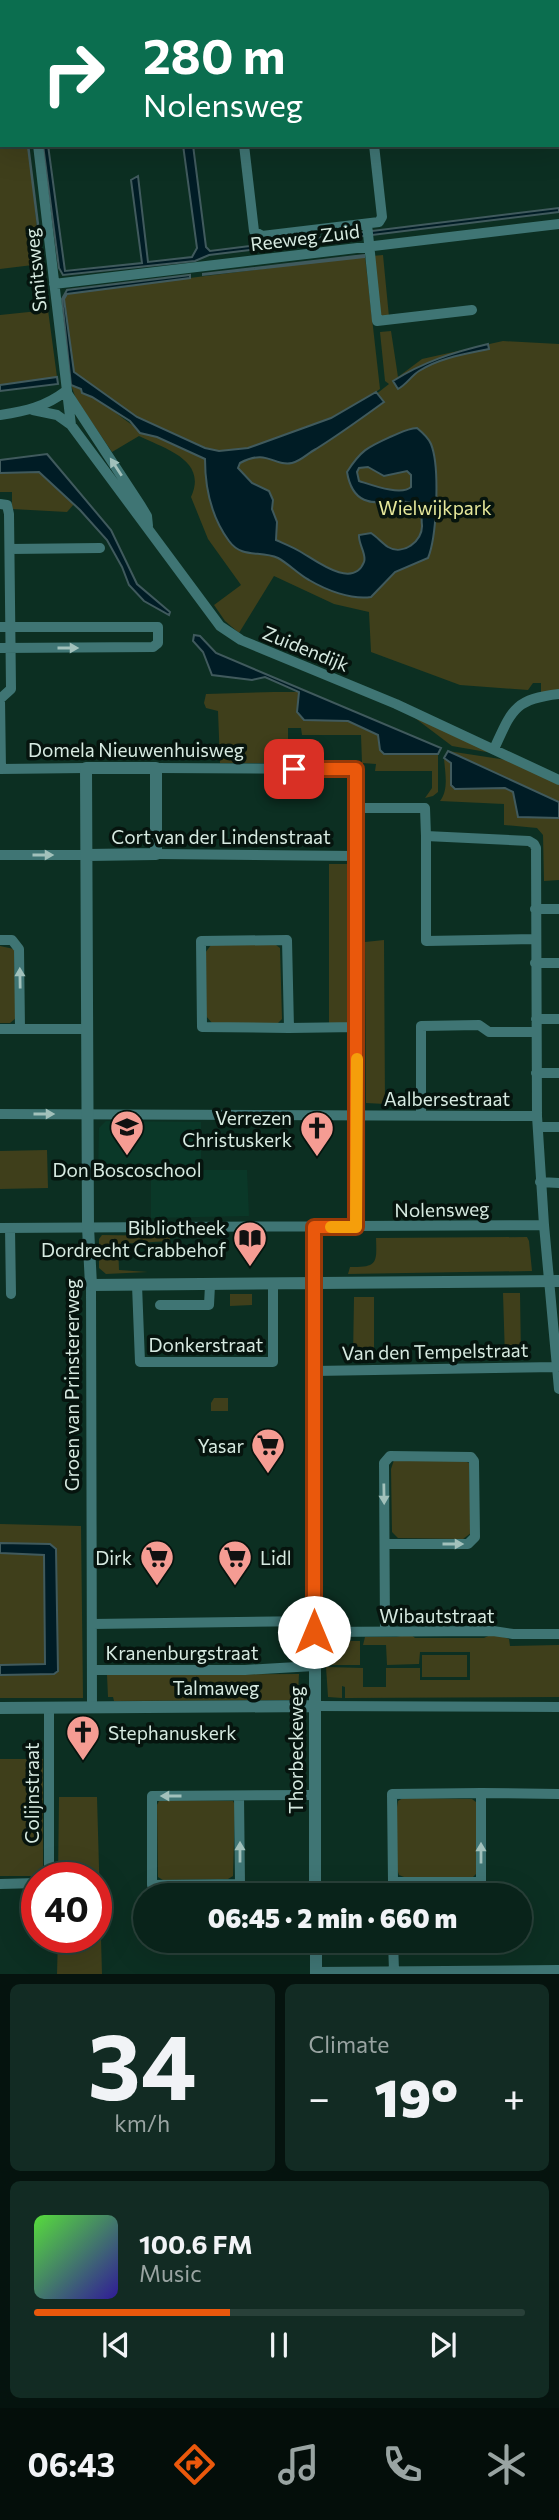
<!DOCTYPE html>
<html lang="en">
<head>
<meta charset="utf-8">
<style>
  body { margin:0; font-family:Commissioner,sans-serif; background:#122b23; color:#f1f3f6; height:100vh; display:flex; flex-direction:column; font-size:26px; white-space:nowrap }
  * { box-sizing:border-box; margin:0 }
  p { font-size:23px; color:#99a4a2 }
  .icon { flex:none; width:38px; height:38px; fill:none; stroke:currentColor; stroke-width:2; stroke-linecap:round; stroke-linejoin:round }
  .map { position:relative; height:1974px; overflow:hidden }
  .side { display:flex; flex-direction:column; gap:10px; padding:10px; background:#05130e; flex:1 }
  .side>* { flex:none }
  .banner { position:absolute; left:0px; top:0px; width:560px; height:147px; box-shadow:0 7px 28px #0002,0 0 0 2px #294039; background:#0b6e4f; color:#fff; overflow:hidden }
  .speed { position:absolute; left:21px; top:1862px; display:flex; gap:14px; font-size:35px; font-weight:700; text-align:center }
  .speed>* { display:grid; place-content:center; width:91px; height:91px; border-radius:50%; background:#09231a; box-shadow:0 7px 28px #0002,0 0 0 2px #294039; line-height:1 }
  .speed .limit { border:10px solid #d22; background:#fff; color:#111 }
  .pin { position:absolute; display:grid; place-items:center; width:60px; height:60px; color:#fff; margin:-30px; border-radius:14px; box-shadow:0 4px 10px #0006 }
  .me { position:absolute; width:77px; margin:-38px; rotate:0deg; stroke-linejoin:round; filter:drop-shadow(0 0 5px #0008) }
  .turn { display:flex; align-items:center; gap:24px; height:147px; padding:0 28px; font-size:32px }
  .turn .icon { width:91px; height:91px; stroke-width:2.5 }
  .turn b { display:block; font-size:49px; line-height:60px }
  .big { font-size:52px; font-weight:800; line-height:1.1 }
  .side .tile { flex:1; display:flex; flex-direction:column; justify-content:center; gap:10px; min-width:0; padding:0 24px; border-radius:10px; background:#122b23 }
  .side .dial { align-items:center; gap:0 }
  .dial b { font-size:91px; line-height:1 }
  .song { display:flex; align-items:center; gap:21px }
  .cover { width:84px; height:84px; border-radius:10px; background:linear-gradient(135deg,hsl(110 70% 55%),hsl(250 70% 35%)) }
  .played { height:7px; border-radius:4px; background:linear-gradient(90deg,#ea580c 40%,#294039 40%) }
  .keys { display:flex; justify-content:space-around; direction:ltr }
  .heat { display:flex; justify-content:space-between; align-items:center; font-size:38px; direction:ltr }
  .side .tiles { flex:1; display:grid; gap:10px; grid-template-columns:1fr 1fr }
  .tile:last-child { grid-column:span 2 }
  .trip { position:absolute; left:133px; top:1883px; width:399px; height:70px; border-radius:35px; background:#09231a; box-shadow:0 7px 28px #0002,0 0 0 2px #294039; font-weight:800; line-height:70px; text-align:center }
  .dock { display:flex; height:112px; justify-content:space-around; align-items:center; background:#040e0a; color:#99a4a2 }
  .dock .icon { width:49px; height:49px }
  .dock .current { color:#ea580c }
  .dock b { font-size:32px; color:#f1f3f6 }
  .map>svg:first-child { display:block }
  .built { fill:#0a3828 }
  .green { fill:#3f3f1b }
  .water { fill:#001c25; stroke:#405a5d; stroke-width:2; fill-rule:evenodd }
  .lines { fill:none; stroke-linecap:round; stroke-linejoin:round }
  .stream { stroke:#405a5d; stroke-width:2.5 }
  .minor { stroke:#3f7574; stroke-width:10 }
  .tertiary { stroke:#3f7574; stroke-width:12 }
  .oneway { fill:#a2c1bb }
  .route-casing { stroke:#983908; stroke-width:18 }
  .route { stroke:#ea580c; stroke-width:12 }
  .slow { stroke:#f59e0b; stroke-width:12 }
  .labels { text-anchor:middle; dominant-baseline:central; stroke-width:7; stroke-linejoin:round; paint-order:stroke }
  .street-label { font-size:19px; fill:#d7eae1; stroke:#06140e }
  .park-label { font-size:19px; fill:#e6e89b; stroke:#06140e }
  .poi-label { font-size:19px; fill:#d7eae1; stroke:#06140e; text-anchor:end }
</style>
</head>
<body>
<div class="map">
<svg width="559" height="1974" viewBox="0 0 559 1974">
  <rect width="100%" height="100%" fill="#0c2f22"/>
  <!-- built -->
  <path class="built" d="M 106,1121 L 201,1122 L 201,1170 L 247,1170 L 249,1216 L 151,1218 L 151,1172 L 98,1172 L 99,1128 Z"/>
  <!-- green -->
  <path class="green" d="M 0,0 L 13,2 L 2,2 L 2,145 L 28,145 L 41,264 L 0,269 Z
    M 37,0 L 159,0 L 159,2 L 37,2 Z
    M 383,255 L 389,317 L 378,318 L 372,256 Z
    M 365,256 L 380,389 L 359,404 L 328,419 L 352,413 L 389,384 L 385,381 L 380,332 L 391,331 L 398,377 L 422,359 L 503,341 L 559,344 L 559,690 L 541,693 L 541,683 L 533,683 L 528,690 L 460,685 L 371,652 L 369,612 L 334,604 L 274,576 L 239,633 L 225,621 L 214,605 L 241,585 L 208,539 L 191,497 C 208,460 165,449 139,436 L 112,452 L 76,399 L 71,385 L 81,389 L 82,393 C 106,399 130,430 154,436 L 71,372 L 68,360 L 72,360 L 64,299 L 69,293 Z
    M 48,310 L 57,377 L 0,385 L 0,315 Z
    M 39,472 L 74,504 L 67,512 L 12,509 L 12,492 L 0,492 L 0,473 Z
    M 274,692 L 300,692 L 328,720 L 348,721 L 378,735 L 380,750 L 384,754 L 432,753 L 438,755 L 438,792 L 433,796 L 425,798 L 432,788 L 432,771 L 375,771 L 376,764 L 362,763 L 361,735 L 302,735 L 301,728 L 288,728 L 288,763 L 220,763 L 218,711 L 206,708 L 204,703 L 206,694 Z
    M 407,712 L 498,754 L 452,746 Z
    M 448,751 L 513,761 L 559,782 L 559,802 Z
    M 444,758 L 451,763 L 451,785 L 454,789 L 505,788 L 513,792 L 518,817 L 559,818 L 559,880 L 544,881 L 543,835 L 537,828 L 504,825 L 504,804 L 440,801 C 449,789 445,773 444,758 Z
    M 329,864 L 349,864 L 351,1023 L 329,1023 Z
    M 384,940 L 385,1104 L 366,1103 L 365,942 Z
    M 211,945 L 276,945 L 280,948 L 282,1019 L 278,1023 L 212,1023 L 206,1016 L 205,953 Z
    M 0,946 L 14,949 L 16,1018 L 10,1023 L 0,1023 Z
    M 47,1150 L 48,1188 L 0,1189 L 0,1151 Z
    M 102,1235 L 170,1236 L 170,1241 L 118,1244 L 119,1270 L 148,1272 L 106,1274 L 99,1268 L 99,1239 Z
    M 527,1237 L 529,1241 L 532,1271 L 348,1274 L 350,1267 C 377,1267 377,1264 376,1238 Z
    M 503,1293 L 520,1293 L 521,1358 L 505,1358 Z
    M 230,1294 L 252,1294 L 252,1305 L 230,1306 Z
    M 354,1297 L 374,1297 L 374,1359 L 353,1359 Z
    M 214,1398 L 228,1398 L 228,1411 L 211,1411 L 211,1403 Z
    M 394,1460 L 465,1461 L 469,1463 L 471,1533 L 463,1539 L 398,1538 L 392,1532 L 391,1469 Z
    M 0,1524 L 81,1526 L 83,1698 L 0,1698 L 0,1675 L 54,1674 L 50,1544 L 0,1543 Z
    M 0,1553 L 45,1555 L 45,1664 L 0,1665 Z
    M 410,1634 L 415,1638 L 484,1638 C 493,1633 500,1636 509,1639 L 510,1646 L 559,1645 L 559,1697 L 345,1698 L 345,1687 L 342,1686 L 342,1698 L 328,1697 L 326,1667 L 363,1668 L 363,1687 L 386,1687 L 386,1668 L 420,1668 L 420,1680 L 470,1680 L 470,1652 L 420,1652 L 419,1664 L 387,1665 L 386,1645 L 363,1645 L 365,1637 L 396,1637 Z
    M 327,1641 L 342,1643 L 343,1641 L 360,1641 L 360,1665 L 326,1665 L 326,1653 L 329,1652 Z
    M 422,1655 L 467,1655 L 467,1677 L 422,1677 Z
    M 299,1674 L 298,1695 L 292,1700 L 114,1701 L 113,1697 L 108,1697 L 107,1675 Z
    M 43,1759 L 43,1876 L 0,1876 L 0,1759 Z
    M 59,1797 L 97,1797 L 102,1974 L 57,1974 L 58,1937 L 96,1937 L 96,1878 L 58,1878 Z
    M 403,1798 L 472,1799 L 476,1802 L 477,1873 L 473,1877 L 404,1877 L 399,1875 L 397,1869 L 397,1807 L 398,1801 Z
    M 164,1800 L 233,1801 L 235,1805 L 233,1876 L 228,1879 L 163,1880 L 158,1877 L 157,1805 L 159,1801 Z"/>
  <!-- water -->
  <path class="water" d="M 43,145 L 48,145 L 65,271 L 142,263 L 131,180 L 138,176 L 148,262 L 192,257 L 197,248 L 183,145 L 193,145 L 206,247 L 210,251 L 559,208 L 559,212 L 209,255 L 195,261 L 63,275 L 59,268 Z
    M 364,255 L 364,257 L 203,275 L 203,274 Z
    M 190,275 L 190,278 L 67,294 L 64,299 L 74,372 L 137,417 L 205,448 L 219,451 L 248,448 L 331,418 L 376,392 L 384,402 C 362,418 340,434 316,449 C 308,453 301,461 292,463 C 273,467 268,448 240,463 L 238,468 L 252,483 L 269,491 L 273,500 L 272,509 L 277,522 L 276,540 C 285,544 293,547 301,552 C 315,560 353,590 364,562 C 367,554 358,544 359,535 L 371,533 C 377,537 382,543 388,547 C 403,556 423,541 422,525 C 421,520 423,515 419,509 C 405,487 356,526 347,472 C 361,450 368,447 390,437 C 401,433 405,429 417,428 C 423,433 428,437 431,444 C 440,466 437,536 428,558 L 395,572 L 371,597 C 351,600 326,590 309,580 C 298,574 289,564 278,558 C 260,550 242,559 229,541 C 212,518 205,488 205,459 L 157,437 L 140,433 L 130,421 L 92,397 L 82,393 L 81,389 L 71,385 L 62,299 L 67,290 ZM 368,467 L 384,476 L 407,471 L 411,475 L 411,487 C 401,496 372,485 359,481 L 357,472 L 359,468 Z
    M 488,344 L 489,349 C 465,354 439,358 419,371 C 411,376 407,384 398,389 L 393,381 C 423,362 454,352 488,344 Z
    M 57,377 L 58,384 L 0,391 L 0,385 Z
    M 47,454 L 111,530 L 137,584 L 170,612 L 169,615 L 144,601 L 129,585 L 122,567 L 107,540 L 80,510 L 39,472 L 0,473 L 0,460 Z
    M 194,635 L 200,636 L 216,653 L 441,748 L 438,754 L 384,754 L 380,750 L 378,735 L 348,721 L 304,720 L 297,712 L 299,692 L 265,677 L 252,680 L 212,675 L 203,652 L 193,641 Z
    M 448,751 L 559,802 L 559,818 L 518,817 L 513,792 L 505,788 L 455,789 L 451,785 L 451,763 L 444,758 Z
    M 0,1543 L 50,1544 L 56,1549 L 58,1671 L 54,1674 L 0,1675 L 0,1665 L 45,1664 L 44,1555 L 0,1553 Z"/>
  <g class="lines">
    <!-- stream -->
    <path class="stream" d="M 11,0 L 11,2
      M 28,145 L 45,281"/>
    <!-- minor -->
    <path class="minor" d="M 20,0 L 20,2
      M 328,2 L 343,0
      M 558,98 L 559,98
      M 38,145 L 71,425
      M 244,145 L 254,231 L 262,236 L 379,222 L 382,217 L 374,145
      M 367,224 L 377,321 L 472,310
      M 54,284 L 559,224
      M 67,393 L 141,506 L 147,516 L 148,526
      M 33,410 L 57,415 L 71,425 L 220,626 L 241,640 L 396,704 L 559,780
      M 0,415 C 26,411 45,407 66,391
      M 0,504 L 7,505 L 9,514 L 11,689 L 0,699
      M 10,549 L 100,548
      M 0,627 L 158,627 L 158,643 L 153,647 L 0,648
      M 0,699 L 1,769
      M 494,749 C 512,710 514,699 559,694
      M 156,768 L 356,769 L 357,1227
      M 0,769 L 86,768
      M 355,808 L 425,808 L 426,836 L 529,841 L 534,844 L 536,848 L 537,1116 L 544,1225 L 559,1389
      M 426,836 L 426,941 L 535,939
      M 156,854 L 355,856
      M 0,855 L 87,855
      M 535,909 L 559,909
      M 0,940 L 12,940 L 19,949 L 20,1029
      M 287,940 L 289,1028 L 202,1027 L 201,941 Z
      M 535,963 L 559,963
      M 536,1019 L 559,1019
      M 289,1028 L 357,1027
      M 0,1029 L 88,1029
      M 536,1073 L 559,1073
      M 0,1114 L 537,1116
      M 421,1116 L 421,1026 L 479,1025 L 489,1032 L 536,1032
      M 538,1127 L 559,1127
      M 540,1182 L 559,1183
      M 314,1227 L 315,1284
      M 0,1228 L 544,1225
      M 10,1228 L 11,1294
      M 91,1285 L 92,1707
      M 137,1285 L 140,1362 L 273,1362 L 273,1285
      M 160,1305 L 209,1305 L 210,1285
      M 314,1371 L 557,1367
      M 385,1544 L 468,1544 L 475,1537 L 474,1461 L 471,1457 L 390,1456 L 384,1463 L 385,1632
      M 92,1624 L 314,1621
      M 314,1632 L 493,1631 L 513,1634 L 559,1634
      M 92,1670 L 245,1670 L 314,1666
      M 315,1706 L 559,1707
      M 49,1708 L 49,1878
      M 481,1793 L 559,1794
      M 239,1796 L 240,1884 L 152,1885 L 152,1796 L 314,1795
      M 393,1882 L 481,1882 L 481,1793 L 392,1794 L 393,1882 L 393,1895
      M 0,1884 L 37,1883
      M 393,1941 L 394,1971
      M 316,1972 L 559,1970"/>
    <!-- tertiary -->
    <path class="tertiary" d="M 87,855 L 156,854 L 156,768 L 86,768 L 88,1227 L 91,1285 L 559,1281
      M 0,1708 L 315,1706
      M 315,1895 L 315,1284
      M 316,1941 L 316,1974"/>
  </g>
  <!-- one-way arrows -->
  <defs><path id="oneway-solid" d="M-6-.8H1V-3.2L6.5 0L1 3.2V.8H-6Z" transform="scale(1.75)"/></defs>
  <g class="oneway">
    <use href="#oneway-solid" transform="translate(116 467) rotate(-123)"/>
    <use href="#oneway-solid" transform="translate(68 648)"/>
    <use href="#oneway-solid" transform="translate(43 855)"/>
    <use href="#oneway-solid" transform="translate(20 978) rotate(-91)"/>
    <use href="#oneway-solid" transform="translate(44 1114)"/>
    <use href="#oneway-solid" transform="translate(384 1494) rotate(89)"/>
    <use href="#oneway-solid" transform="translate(453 1544)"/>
    <use href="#oneway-solid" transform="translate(171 1796) rotate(180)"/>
    <use href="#oneway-solid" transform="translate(240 1852) rotate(-90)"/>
    <use href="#oneway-solid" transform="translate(481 1853) rotate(-90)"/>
  </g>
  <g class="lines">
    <!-- route casing -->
    <g class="route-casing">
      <path id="route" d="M 294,769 L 356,769 L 356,1227 L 314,1227 L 314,1632"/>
    </g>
    <!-- route -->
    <use href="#route" class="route"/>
    <!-- slow -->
    <path class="slow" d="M 331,1227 L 356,1227 L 357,1059"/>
  </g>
  <!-- icons -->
  <defs>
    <g id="school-pin" transform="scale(1.75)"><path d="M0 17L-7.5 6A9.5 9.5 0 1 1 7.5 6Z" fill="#f59c93" stroke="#06140e"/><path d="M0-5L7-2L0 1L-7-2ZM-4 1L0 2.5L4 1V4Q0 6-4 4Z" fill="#111"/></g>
    <g id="church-pin" transform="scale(1.75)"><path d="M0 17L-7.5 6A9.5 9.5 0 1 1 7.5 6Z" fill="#f59c93" stroke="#06140e"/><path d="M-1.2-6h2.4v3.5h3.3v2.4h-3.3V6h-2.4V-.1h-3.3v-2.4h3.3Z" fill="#111"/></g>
    <g id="library-pin" transform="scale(1.75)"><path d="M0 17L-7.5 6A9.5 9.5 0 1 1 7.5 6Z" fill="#f59c93" stroke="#06140e"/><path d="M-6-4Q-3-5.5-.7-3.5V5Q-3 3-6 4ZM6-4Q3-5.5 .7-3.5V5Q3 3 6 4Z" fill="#111"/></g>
    <g id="supermarket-pin" transform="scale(1.75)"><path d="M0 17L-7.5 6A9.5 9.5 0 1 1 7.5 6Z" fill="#f59c93" stroke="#06140e"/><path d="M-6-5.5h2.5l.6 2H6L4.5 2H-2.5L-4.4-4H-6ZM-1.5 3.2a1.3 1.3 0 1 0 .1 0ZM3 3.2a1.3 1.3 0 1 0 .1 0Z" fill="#111"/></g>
  </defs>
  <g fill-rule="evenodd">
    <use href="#school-pin" x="127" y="1127"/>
    <use href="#church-pin" x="317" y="1128"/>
    <use href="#library-pin" x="250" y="1238"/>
    <use href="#supermarket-pin" x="268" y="1445"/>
    <use href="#supermarket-pin" x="157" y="1557"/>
    <use href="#supermarket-pin" x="235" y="1557"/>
    <use href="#church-pin" x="83" y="1732"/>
  </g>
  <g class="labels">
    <!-- street labels -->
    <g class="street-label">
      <text transform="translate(305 237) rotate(-7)">Reeweg Zuid</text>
      <text transform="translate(35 270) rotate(-96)">Smitsweg</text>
      <text transform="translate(306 648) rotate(22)">Zuidendijk</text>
      <text x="136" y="749">Domela Nieuwenhuisweg</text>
      <text x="221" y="836">Cort van der Lindenstraat</text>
      <text x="447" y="1098">Aalbersestraat</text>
      <text transform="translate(442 1209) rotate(-1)">Nolensweg</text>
      <text x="206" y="1344">Donkerstraat</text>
      <text transform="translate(435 1351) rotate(-1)">Van den Tempelstraat</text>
      <text transform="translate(71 1385) rotate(-90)">Groen van Prinstererweg</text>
      <text x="437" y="1615">Wibautstraat</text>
      <text x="182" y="1652">Kranenburgstraat</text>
      <text x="216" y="1687">Talmaweg</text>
      <text transform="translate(295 1750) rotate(-90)">Thorbeckeweg</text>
      <text transform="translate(31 1793) rotate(-90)">Colijnstraat</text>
    </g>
    <!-- park labels -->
    <g class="park-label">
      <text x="435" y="507">Wielwijkpark</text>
    </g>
    <!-- poi labels -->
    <g class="poi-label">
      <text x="292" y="1117">Verrezen<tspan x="292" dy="22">Christuskerk</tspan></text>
      <text x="127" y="1169" text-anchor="middle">Don Boscoschool</text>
      <text x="226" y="1227">Bibliotheek<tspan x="226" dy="22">Dordrecht Crabbehof</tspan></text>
      <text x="244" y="1445">Yasar</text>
      <text x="132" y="1557">Dirk</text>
      <text x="260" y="1557" text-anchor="start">Lidl</text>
      <text x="108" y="1732" text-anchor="start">Stephanuskerk</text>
    </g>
  </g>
</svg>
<div class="speed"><div class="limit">40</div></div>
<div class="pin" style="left:294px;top:769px;background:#d93025"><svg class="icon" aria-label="arrive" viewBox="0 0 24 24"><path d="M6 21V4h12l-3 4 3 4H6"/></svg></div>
<svg class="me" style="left:314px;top:1632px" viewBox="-20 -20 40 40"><circle r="19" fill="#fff"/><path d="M0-13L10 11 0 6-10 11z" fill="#ea580c"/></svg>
<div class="trip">06:45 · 2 min · 660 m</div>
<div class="banner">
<div class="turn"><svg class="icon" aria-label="right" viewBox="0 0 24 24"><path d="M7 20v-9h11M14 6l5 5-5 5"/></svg><div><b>280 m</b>Nolensweg</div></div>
</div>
</div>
<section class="side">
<div class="tiles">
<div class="tile dial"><b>34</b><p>km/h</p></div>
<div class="tile"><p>Climate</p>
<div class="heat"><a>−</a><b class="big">19°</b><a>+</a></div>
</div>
<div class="tile">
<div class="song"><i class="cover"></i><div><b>100.6 FM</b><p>Music</p></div></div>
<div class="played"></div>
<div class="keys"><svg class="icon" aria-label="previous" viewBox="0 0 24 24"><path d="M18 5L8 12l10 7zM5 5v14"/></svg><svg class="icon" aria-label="pause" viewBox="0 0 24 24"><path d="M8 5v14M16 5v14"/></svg><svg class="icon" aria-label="next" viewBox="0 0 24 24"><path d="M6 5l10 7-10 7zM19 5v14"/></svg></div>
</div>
</div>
</section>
<nav class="dock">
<b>06:43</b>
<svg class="icon current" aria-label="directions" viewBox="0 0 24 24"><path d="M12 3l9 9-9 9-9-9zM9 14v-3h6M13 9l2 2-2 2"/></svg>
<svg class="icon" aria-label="music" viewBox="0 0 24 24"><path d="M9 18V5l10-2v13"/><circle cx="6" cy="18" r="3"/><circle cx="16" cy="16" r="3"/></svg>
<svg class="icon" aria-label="phone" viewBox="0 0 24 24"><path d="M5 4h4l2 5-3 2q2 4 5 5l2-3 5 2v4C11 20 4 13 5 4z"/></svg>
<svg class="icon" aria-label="climate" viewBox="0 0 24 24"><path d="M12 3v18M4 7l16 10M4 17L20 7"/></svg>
</nav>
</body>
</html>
